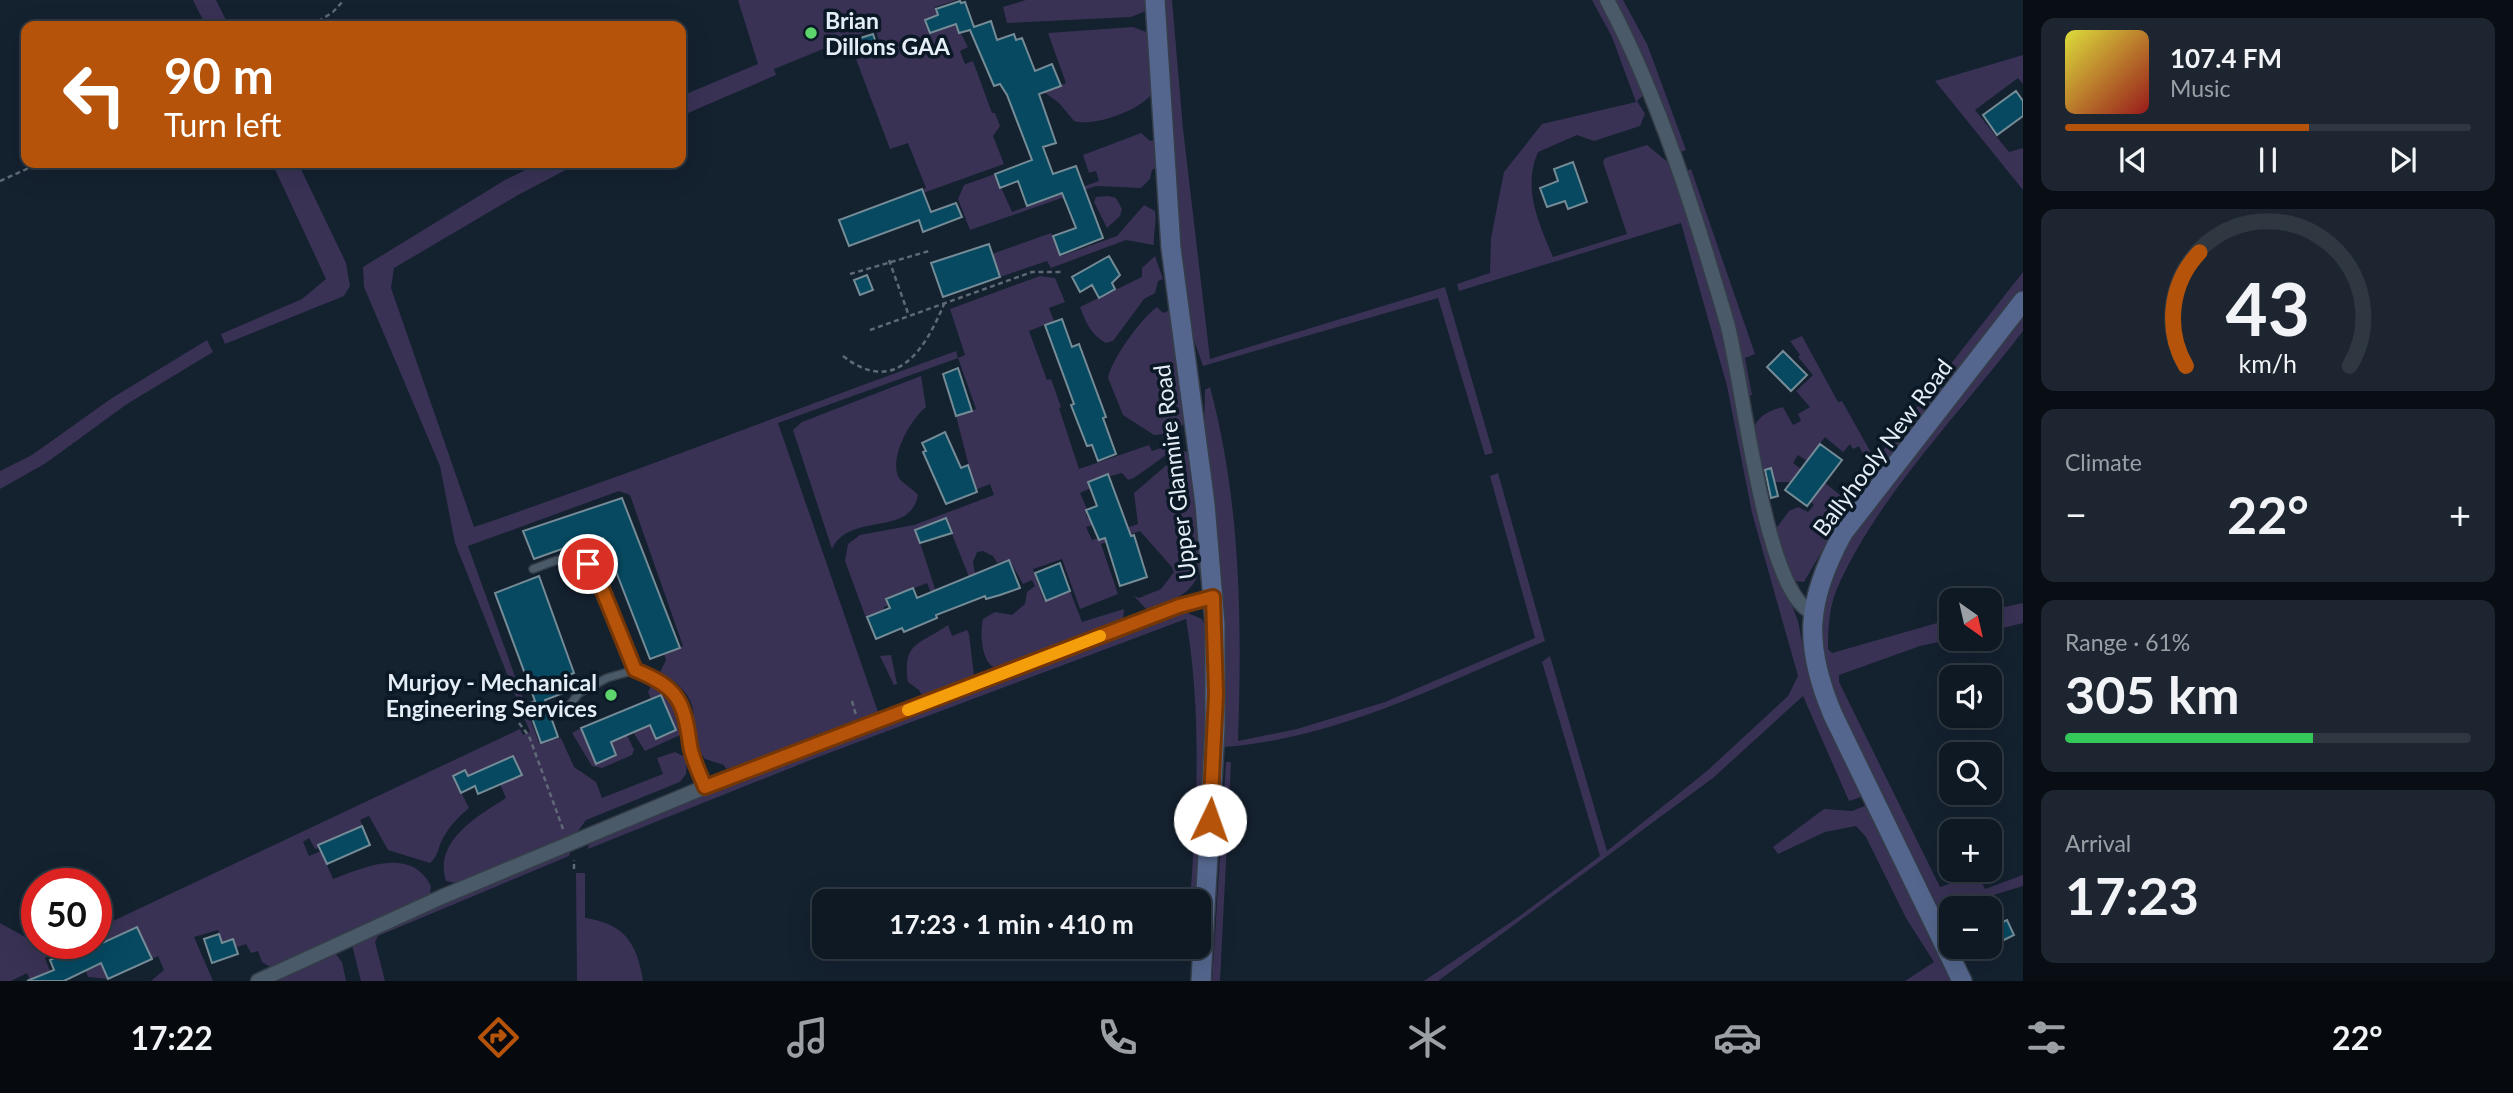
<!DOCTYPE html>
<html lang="en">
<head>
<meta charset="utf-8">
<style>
  body { margin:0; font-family:Lato,sans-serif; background:#1d2630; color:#f1f3f6; height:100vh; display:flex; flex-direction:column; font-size:26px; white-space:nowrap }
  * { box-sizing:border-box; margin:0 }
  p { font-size:23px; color:#9ba0a6 }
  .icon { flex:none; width:38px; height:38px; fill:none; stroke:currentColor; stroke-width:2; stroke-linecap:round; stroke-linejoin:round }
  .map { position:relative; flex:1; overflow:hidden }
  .panel { display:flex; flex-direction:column; gap:18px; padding:18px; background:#080e13; width:490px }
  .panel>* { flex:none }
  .top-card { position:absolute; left:21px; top:21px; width:665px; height:147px; border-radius:14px; box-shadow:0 7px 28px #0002,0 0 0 2px #2f3841; background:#b45309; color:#fff; overflow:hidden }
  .needle { width:46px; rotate:146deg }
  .tools { position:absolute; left:1939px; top:588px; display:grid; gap:14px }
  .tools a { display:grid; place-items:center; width:63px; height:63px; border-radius:14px; background:#0f1923; box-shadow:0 7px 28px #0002,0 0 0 2px #2f3841; font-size:35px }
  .speed { position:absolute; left:21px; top:868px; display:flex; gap:14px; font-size:35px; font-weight:700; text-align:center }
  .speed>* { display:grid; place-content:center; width:91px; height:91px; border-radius:50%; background:#0f1923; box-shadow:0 7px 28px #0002,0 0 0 2px #2f3841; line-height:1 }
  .speed .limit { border:10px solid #d22; background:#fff; color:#111 }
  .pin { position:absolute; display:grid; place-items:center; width:60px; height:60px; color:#fff; margin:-30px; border:4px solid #fff; border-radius:50%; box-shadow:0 2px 7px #0007 }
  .me { position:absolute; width:77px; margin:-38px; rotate:3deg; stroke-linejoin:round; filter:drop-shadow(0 0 5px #0008) }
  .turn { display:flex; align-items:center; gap:24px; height:147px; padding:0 28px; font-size:32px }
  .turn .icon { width:91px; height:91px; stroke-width:2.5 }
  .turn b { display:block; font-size:49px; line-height:60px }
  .big { font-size:52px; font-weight:700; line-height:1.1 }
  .panel .tile { flex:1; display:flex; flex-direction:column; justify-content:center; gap:10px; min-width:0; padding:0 24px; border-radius:14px; background:#1d2630 }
  .panel .dial { align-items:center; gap:0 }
  .dial svg { height:182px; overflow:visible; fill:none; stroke:#2f3841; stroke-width:7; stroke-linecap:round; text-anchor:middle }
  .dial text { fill:#f1f3f6; stroke:none }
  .song { display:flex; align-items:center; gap:21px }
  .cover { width:84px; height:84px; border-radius:10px; background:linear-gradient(135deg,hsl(60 70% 55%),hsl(0 70% 35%)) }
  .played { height:7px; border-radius:4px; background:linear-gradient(90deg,#b45309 60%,#2f3841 60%) }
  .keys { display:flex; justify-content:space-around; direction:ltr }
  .heat { display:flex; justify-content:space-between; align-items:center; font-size:38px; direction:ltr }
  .charge { height:10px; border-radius:5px; background:linear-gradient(90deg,#34c759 61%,#2f3841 0) }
  .trip { position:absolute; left:812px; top:889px; width:399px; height:70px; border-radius:14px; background:#0f1923; box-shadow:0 7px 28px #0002,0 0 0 2px #2f3841; font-weight:700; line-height:70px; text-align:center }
  .tab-bar { display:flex; height:112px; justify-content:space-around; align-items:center; background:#060a0e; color:#9ba0a6 }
  .tab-bar .icon { width:49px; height:49px }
  .tab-bar .current { color:#b45309 }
  .tab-bar b { font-size:32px; color:#f1f3f6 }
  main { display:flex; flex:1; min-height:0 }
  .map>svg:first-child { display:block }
  .green { fill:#393255 }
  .building { fill:#064961; stroke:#758c97; stroke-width:2 }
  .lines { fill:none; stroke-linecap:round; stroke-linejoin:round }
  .lane-casing { stroke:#343d48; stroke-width:10 }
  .street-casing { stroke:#343d48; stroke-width:17 }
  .secondary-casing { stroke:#343d48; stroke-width:22 }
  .path { stroke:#5e6975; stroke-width:2.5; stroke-dasharray:5 3.5; stroke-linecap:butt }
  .lane { stroke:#4b5a69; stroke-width:7 }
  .street { stroke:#4b5a69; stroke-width:14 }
  .secondary { stroke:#54668d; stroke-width:19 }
  .route-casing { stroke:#753606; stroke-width:18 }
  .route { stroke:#b45309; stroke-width:12 }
  .slow { stroke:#f59e0b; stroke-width:12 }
  .poi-dot { fill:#5ed56c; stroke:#0b1825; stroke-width:2.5 }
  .labels { text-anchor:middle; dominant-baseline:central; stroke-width:7; stroke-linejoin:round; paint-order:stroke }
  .poi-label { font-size:23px; font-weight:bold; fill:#e5eef7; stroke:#0b1825; text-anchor:start }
  .street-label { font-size:23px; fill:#e5eef7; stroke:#0b1825 }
</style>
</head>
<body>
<main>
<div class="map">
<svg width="2023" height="981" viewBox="0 0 2023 981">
  <rect width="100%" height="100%" fill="#14212f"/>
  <!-- green -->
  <path class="green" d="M 193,0 L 216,0 L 229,26 L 206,26 Z
    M 738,0 L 957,0 L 935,7 L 938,15 L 925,20 L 930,33 L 956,24 L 968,47 L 960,51 L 965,64 L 973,61 L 992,113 L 995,113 L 1000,126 L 993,136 L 1004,164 L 909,198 L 908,195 L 926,188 L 908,143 L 890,149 L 856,59 L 882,50 L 875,28 L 774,69 L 776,75 L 681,116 L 681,96 L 758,64 Z
    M 1026,0 L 1147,0 L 1148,10 L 1131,17 L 1007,23 L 1003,7 Z
    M 1163,0 L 1172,0 L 1183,129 L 1210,359 L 1445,287 L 1493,453 L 1485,455 L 1438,298 L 1203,366 L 1192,334 L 1182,272 Z
    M 1592,0 L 1603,0 L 1645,94 L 1637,101 L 1645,114 L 1640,126 L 1594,141 L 1577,135 L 1538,152 C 1522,188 1539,224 1553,257 L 1627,234 L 1603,162 L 1605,158 L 1647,145 L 1669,163 L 1723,327 L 1787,593 L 1798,621 L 1809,678 L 1864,796 L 1849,801 L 1803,696 L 1713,778 L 1438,981 L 1424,981 L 1517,918 L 1600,856 L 1542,662 L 1550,656 L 1607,851 L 1707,771 L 1788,696 L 1798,676 L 1752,513 L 1727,386 L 1681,223 L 1459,291 L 1457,284 L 1490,273 L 1491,238 L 1504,172 L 1542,124 L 1636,102 L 1612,37 Z
    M 1612,0 L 1623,0 L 1647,44 L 1686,150 L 1675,155 Z
    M 1133,27 L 1149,33 L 1151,95 C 1138,111 1093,127 1074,121 L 1059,103 L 1044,92 L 1066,83 L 1048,33 Z
    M 2023,55 L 2023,84 L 2018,78 L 1975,110 L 2009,152 L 2023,148 L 2023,190 L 1935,81 Z
    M 1141,133 L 1150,141 L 1155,140 L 1156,168 L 1152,170 L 1150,179 L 1141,188 L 1096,186 L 970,230 L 958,199 L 964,185 L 995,174 L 1012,212 L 1099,181 L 1096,171 L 1089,173 L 1083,155 Z
    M 272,163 L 298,163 L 346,263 L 350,286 L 344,296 L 225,344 L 221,334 L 302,299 L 326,279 Z
    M 540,163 L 579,163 L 518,195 L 394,268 L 391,288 L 474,527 C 636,472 795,409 956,351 L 958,358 L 965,355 L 950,309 L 1040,276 L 1055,278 L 1065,302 L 1049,308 L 1054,321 L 1029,331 L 1047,380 L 1051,379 L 1061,407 L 1059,408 L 1079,469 L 1149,445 L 1152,451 L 1176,443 L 1177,447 L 1134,478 L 1128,480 L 1122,473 L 1088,482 L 1091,488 L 1080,493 L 1087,509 L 1086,515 L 1093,525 L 1086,527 L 1092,540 L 1138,524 L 1134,493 L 1183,451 L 1188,452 L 1194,473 L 1201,568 C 1192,596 1172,601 1146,609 L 1134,596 L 1139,598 L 1161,589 L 1174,572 L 1171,566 L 1140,531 L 1101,544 L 1118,594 L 1080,609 L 1062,559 L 1033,569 L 1044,601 L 1070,591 L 1082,622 L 1124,609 L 1123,619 L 1005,666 L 993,667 C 981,659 980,633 983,619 L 995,612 L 1012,615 L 1025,604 L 1027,592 L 1035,586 L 1032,580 L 1023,584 L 1009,559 L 997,563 L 993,556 L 983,551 L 977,552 L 973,562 L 975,574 L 969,577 L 946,519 L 916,530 L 936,592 L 931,593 L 927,583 L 900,594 L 894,603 L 884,607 L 884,610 L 866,618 L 845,561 L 848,544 L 860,535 L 914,525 L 994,495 L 990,484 L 975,490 L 956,416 L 976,409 L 958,358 L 778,423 L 878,712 L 741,765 L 726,769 L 724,765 L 705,759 C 680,724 715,705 660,672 L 666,660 L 664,654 L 683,646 L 630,495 L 619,491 L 468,546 L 539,743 L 561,738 L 574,767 L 596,782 L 602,798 L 663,774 L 657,758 L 675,752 L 687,758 L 686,774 L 680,782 L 586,820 L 576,834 L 460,884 L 446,881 C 433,841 478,816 506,798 L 500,784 L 522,775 L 513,756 L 468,776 L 453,776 L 469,808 C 458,817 450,826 443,838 C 438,847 438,857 430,863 L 388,850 L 369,816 L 360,820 L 363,826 L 319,845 L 319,848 L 315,849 L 309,838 L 303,842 L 309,856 L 321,851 L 333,879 C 364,867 411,846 431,886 L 430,894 L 420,901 L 272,968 L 262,962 L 258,951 L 251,953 L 246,944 L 237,947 L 232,939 L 222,943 L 218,930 L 194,937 L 213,981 L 151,981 L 164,970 L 158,956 L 152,959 L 136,927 L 93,947 L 108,979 L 88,977 L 82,961 L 88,958 L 81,943 L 96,943 L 96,929 L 520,729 L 523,735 L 530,732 L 455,543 L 440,466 L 364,287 L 363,267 L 505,180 Z
    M 1691,169 L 1755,354 L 1745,358 L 1752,395 L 1747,396 L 1682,173 Z
    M 1108,196 L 1116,198 L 1122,209 L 1120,216 L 1107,228 L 1094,202 L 1096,197 Z
    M 1144,205 L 1155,211 C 1157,224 1153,232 1154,245 L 1126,240 L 1051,268 L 1047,261 L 1000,277 L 992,254 L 1051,233 L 1061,256 L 1117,236 Z
    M 1155,256 L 1163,279 L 1158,281 L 1155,293 L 1144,299 L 1113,341 L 1106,343 C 1091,335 1086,323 1080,307 L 1142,277 L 1142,268 Z
    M 2023,272 L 2023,289 L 1874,476 L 1859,446 L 1853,449 L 1850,444 L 1843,452 L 1825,437 L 1807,461 L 1798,455 L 1793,463 L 1801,469 L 1791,482 L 1774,482 L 1771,469 L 1758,472 C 1752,438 1743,418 1783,407 L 1793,425 L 1801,421 L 1798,414 L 1810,407 L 1796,391 L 1813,375 L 1798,357 L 1800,355 L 1790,341 L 1802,336 L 1838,402 L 1842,401 L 1874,458 L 1880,454 Z
    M 1157,307 L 1163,313 L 1170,310 L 1187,421 L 1173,433 L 1154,435 L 1123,415 L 1108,378 C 1111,360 1142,317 1157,307 Z
    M 2023,314 L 2023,331 C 1962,411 1875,499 1836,591 C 1829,609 1828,630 1828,649 L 1832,653 L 1951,619 L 1953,639 L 1920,646 L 1839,675 L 1839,682 L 1940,887 L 1978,874 L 1985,889 L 2023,875 L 2023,886 L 1951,908 L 1951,911 L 1942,915 L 1826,677 L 1820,616 L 1825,593 L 1847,543 Z
    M 207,340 L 213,352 L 127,404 L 46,463 L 0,489 L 0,471 L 32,455 L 112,398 Z
    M 921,376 L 926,407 C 910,420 890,456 898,476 C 901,483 912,488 918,495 C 910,538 850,511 832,549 L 793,430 L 802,422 Z
    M 1210,387 C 1241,503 1242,622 1238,741 L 1297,729 L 1385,702 L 1535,638 L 1490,476 L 1498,473 L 1545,641 C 1443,684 1336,739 1224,747 L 1222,590 L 1204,433 L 1205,390 Z
    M 1825,483 L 1850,503 L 1804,582 L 1794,581 L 1775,530 L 1789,511 L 1798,507 L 1808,512 L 1814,505 L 1811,502 Z
    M 2023,603 L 2023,623 L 1990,631 L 1990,610 Z
    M 1185,612 L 1202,619 L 1206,628 L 1208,682 L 1198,901 L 1190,901 C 1197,809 1202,711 1186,619 L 813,759 L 588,849 L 590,839 Z
    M 948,625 L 952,636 L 967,630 L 969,634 L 974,676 L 923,698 L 919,690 L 908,682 C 902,641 920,645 948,625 Z
    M 891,655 L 897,684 L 894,685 L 880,656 Z
    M 652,684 C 667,693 682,716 680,735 L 645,751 L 633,732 L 646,727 L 643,718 L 646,716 L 656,739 L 676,730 L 661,695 L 651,699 L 648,692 Z
    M 581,728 L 596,763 L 616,755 L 607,732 L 627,735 L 634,750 L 632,755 L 602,768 L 592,766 L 572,733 Z
    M 1226,762 L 1231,762 L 1220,981 L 1212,981 Z
    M 1867,805 L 1954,981 L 1905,981 L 1934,962 L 1906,918 L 1866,837 L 1856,826 L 1825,832 L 1778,854 L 1773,847 L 1824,809 L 1852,811 Z
    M 571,850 L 569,856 L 378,936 L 375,942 L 385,981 L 361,981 L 352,945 L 480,886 Z
    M 576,873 L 585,873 L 585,918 C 625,924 637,943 643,981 L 577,981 Z
    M 0,923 L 47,949 L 76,943 L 45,958 L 50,971 L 44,974 L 46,981 L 30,981 L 27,973 L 11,981 L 0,981 Z
    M 335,953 L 342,962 L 346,981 L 273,981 Z"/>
  <!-- building -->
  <path class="building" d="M 960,1 L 961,3 L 965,2 L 974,27 L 991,21 L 997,40 L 1014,34 L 1016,40 L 1022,38 L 1035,71 L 1052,64 L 1061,86 L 1039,94 L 1056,143 L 1043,147 L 1053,174 L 1076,166 L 1103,238 L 1060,255 L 1053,236 L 1076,228 L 1062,193 L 1027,206 L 1018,181 L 1000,188 L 995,174 L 1032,160 L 1007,95 L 1000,84 L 994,86 L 970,30 L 959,33 L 956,24 L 930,33 L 925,20 L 938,15 L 936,9 Z
    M 873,34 L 877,46 L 855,53 L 851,41 Z
    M 2016,91 L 2023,101 L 2023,116 L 1997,135 L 1983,115 Z
    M 1573,162 L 1587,202 L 1568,209 L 1565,201 L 1547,207 L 1540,188 L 1558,181 L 1554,169 Z
    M 922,189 L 931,212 L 956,203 L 962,217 L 923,232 L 919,220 L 849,246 L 839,220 Z
    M 989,244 L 1000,277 L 943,297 L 931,263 Z
    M 1109,256 L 1120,275 L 1112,283 L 1115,289 L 1099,298 L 1092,285 L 1080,292 L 1072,277 Z
    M 867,275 L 873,290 L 860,295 L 854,280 Z
    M 1062,319 L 1072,347 L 1079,344 L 1106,417 L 1103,418 L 1116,454 L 1098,461 L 1092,445 L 1087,446 L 1071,405 L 1074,404 L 1045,325 Z
    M 1783,351 L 1807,375 L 1791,391 L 1767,367 Z
    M 958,368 L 972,411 L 956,416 L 943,374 Z
    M 945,432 L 961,468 L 968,465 L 977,492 L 946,504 L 923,452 L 926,451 L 922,443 Z
    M 1820,444 L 1842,460 L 1807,506 L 1785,490 Z
    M 1771,468 L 1778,496 L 1771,498 L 1765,470 Z
    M 1108,474 L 1131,536 L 1134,535 L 1147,577 L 1120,586 L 1105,538 L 1099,540 L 1086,510 L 1097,506 L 1088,482 Z
    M 622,498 L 680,648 L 650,659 L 603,538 L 589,544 L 587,540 L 534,559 L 523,531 Z
    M 946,518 L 952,533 L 920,543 L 915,530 Z
    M 1009,560 L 1020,588 L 1000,595 L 986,599 L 985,596 L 936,615 L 937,618 L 904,632 L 902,628 L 876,639 L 867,617 L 890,608 L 886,599 L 913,588 L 917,598 Z
    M 1060,563 L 1070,591 L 1046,601 L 1035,573 Z
    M 539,576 L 574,673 L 561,677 L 566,692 L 545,700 L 558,737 L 541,743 L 527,704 L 535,701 L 495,593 Z
    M 661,695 L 676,730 L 656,739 L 650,725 L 627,735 L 611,742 L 616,755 L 596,764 L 581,728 Z
    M 513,756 L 522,775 L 478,794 L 475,786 L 461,793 L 453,776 L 465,770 L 468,776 Z
    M 362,826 L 370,845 L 327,864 L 318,845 Z
    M 2007,920 L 2014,935 L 1990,947 L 1990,928 Z
    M 137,927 L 152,959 L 108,979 L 101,963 L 64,981 L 27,981 L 54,970 L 50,960 L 82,945 L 85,951 Z
    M 219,934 L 222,943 L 233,939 L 238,954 L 212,963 L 204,939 Z"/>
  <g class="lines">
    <!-- lane casing -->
    <g class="lane-casing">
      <path id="lane" d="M 533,569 C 544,565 564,556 575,558 C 603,565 625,643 635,670
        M 570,705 L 579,693 L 607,678 L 635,670 L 656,678 L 666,685 L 682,705 L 690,748 L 705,787"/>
    </g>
    <!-- street casing -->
    <g class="street-casing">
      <path id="street" d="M 1607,0 C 1659,97 1696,217 1727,323 C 1742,375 1764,594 1812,612
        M 258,981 L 444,896 L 705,787 L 1179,606 L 1213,597"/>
    </g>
    <!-- secondary casing -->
    <g class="secondary-casing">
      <path id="secondary" d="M 1155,0 L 1171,248 L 1205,504 L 1215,624 L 1215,727 L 1201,981
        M 1962,981 L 1833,715 C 1803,644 1806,601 1843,533 L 2023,301"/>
    </g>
    <!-- path -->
    <path class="path" d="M 311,26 L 333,12 L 344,0
      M 0,181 L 40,163
      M 889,260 L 909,316
      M 850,274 L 929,251
      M 870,330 L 1032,272 L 1063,272
      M 843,356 C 895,397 925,350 944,304
      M 852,701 L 856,715
      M 519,723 L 529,736 L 563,829
      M 574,869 L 574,860"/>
    <!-- lane -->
    <use href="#lane" class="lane"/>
    <!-- street -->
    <use href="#street" class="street"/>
    <!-- secondary -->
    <use href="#secondary" class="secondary"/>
  </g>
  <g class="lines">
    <!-- route casing -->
    <g class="route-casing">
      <path id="route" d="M 588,564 L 598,579 L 635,670 C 678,687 684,701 690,745 C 692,759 700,774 705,787 L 1179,606 L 1213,597 L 1216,694 L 1210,820"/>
    </g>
    <!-- route -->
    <use href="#route" class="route"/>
    <!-- slow -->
    <path class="slow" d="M 908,710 L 1100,636"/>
  </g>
  <!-- markers -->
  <g class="poi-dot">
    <circle cx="811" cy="33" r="7"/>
    <circle cx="611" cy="695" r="7"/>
  </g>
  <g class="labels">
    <!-- poi labels -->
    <g class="poi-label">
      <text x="825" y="20">Brian<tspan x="825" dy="26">Dillons GAA</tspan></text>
      <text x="597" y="682" text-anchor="end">Murjoy - Mechanical<tspan x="597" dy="26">Engineering Services</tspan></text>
    </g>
    <!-- street labels -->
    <g class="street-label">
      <text transform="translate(1882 447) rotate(-53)">Ballyhooly New Road</text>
      <text transform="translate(1174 472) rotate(-97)">Upper Glanmire Road</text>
    </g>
  </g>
</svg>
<div class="tools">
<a><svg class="needle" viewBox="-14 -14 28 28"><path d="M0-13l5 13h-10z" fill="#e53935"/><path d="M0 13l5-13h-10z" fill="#9ba0a6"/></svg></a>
<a><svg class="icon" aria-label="sound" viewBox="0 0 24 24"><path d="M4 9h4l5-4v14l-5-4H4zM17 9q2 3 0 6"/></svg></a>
<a><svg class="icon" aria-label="search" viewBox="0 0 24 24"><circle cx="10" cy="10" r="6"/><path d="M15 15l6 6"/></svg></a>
<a>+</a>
<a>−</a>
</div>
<div class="speed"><div class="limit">50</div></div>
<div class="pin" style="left:588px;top:564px;background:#d93025"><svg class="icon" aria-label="arrive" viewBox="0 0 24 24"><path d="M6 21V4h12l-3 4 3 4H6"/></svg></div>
<svg class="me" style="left:1210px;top:820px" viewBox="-20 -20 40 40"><circle r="19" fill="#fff"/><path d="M0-13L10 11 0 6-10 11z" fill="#b45309"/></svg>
<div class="trip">17:23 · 1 min · 410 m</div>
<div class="top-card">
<div class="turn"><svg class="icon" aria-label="left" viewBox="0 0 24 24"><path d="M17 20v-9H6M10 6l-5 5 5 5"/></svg><div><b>90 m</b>Turn left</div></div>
</div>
</div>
<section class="panel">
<div class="tile">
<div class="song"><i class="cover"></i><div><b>107.4 FM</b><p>Music</p></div></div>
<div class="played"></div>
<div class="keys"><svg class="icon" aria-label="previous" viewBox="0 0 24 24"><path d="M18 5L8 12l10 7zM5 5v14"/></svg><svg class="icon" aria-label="pause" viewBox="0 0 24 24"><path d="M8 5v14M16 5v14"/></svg><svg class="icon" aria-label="next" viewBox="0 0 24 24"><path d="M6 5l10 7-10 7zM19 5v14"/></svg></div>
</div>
<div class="tile dial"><svg viewBox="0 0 100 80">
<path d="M14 69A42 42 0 1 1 86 69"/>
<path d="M14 69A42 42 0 0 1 20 19" stroke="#b45309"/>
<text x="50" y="56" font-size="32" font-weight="700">43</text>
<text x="50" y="72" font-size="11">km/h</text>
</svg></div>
<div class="tile"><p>Climate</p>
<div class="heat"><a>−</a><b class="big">22°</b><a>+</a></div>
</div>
<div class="tile"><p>Range · 61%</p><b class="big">305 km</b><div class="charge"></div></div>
<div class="tile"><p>Arrival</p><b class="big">17:23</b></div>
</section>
</main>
<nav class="tab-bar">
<b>17:22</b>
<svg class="icon current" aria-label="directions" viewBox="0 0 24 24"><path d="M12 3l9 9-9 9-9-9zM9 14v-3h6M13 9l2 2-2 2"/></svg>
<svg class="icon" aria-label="music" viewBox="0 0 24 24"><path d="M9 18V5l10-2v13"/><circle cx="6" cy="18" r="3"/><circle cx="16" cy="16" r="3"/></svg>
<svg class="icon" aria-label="phone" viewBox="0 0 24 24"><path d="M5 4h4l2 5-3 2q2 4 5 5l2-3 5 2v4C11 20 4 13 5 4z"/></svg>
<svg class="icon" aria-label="climate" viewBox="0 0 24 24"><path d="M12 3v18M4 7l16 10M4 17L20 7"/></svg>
<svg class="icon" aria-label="car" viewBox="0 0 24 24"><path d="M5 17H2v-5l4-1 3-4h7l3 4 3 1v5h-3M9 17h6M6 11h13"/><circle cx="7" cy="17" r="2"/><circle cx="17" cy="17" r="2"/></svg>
<svg class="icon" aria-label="filters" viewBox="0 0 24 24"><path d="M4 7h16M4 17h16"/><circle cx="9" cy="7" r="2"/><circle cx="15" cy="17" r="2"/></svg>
<b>22°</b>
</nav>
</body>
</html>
